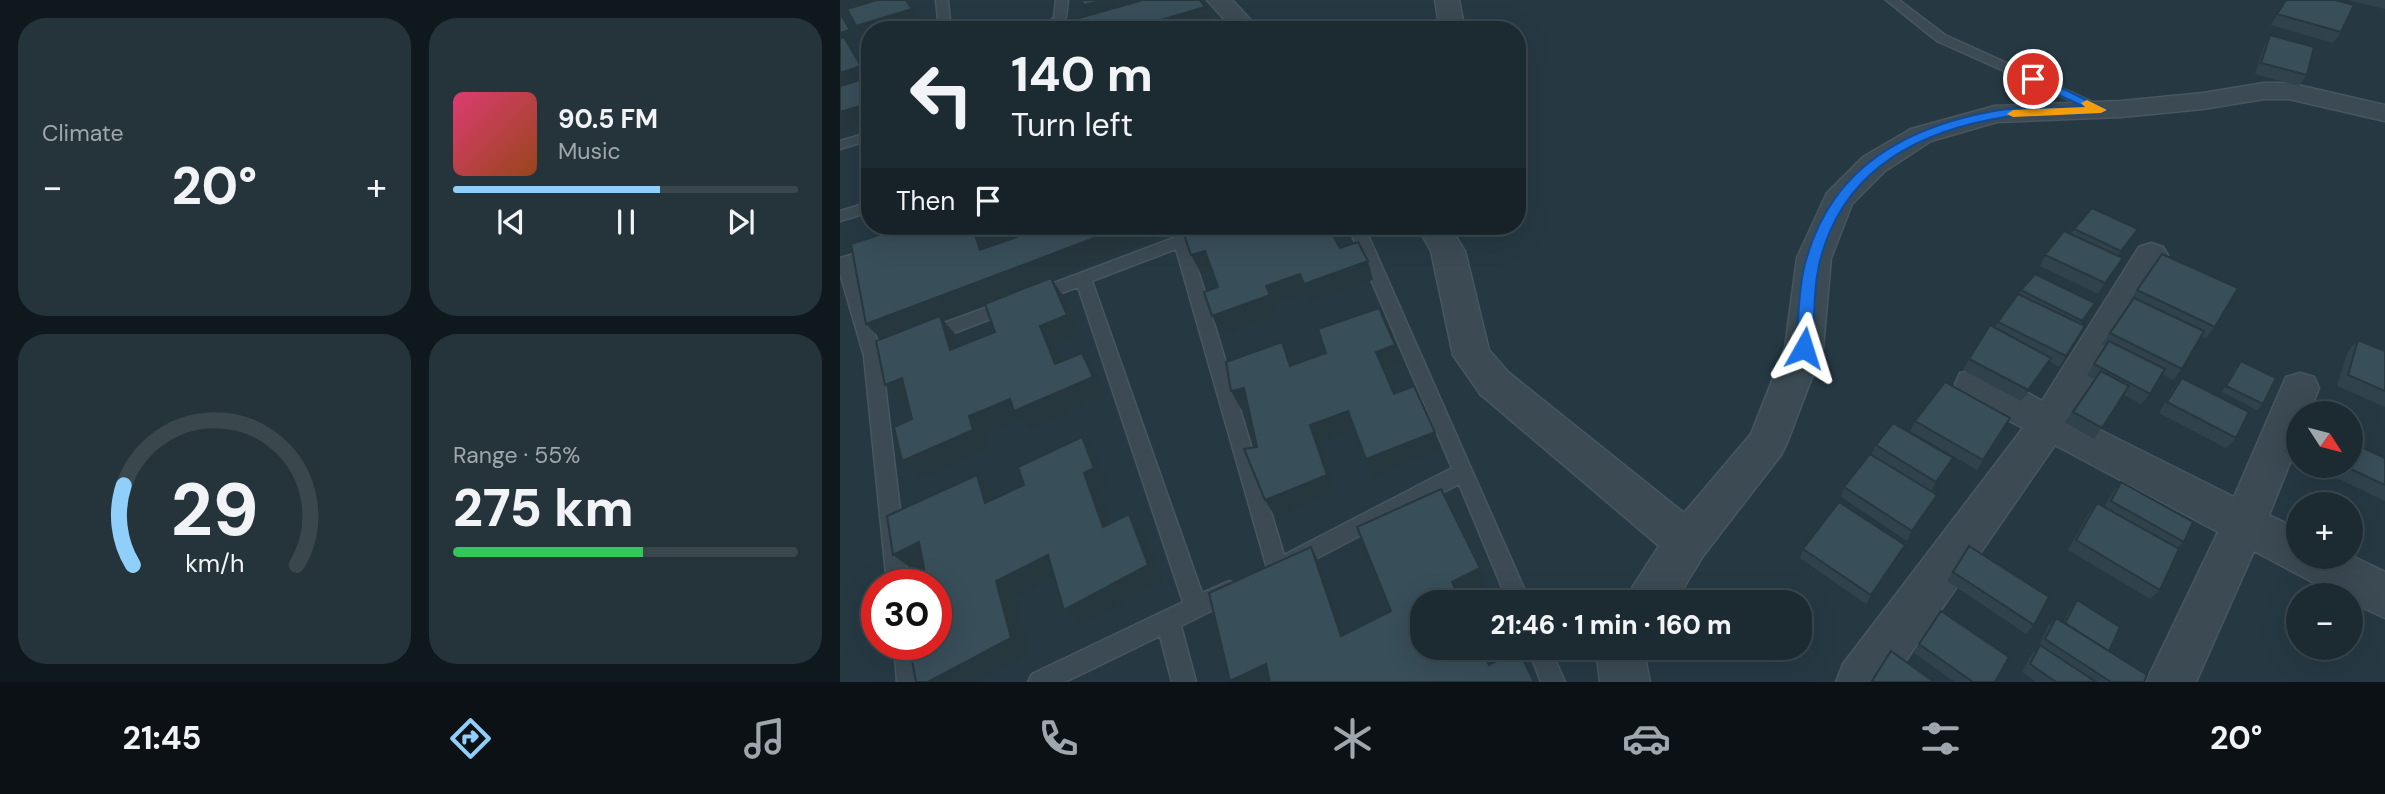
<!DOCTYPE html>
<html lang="en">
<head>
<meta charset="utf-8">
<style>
  body { margin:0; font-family:"DM Sans",sans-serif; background:#25333a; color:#f1f3f6; height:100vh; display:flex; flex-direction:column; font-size:26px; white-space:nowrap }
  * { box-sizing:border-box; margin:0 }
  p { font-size:23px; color:#a0a7ac }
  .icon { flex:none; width:38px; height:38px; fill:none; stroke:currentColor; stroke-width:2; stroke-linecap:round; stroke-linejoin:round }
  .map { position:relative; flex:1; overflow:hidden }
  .sheet { display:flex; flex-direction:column; gap:18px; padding:18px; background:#0f181c; width:840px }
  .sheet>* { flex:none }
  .top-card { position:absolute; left:21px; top:21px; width:665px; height:214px; border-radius:28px; box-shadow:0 7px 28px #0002,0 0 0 2px #3a474d; background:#1c2b32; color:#f1f3f6; overflow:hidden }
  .needle { width:46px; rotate:126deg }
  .fabs { position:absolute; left:1446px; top:401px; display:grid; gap:14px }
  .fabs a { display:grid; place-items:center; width:77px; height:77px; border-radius:50%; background:#1c2b32; box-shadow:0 7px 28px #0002,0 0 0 2px #3a474d; font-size:35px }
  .speed { position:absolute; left:21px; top:569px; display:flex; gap:14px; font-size:35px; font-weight:700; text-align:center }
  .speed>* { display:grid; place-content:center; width:91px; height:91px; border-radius:50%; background:#1c2b32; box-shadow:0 7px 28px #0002,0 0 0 2px #3a474d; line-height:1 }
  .speed .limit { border:10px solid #d22; background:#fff; color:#111 }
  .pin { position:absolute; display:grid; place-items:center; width:60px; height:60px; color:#fff; margin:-30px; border:4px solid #fff; border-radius:50%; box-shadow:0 2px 7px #0007 }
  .me { position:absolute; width:77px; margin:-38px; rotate:6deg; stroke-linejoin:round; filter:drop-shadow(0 0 5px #0008) }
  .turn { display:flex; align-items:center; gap:24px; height:147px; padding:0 35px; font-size:32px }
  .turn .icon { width:91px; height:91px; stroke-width:2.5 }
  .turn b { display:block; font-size:49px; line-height:60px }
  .then { display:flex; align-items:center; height:66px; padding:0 35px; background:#0003; gap:14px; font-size:26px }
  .big { font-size:52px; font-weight:800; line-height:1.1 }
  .sheet .tile { flex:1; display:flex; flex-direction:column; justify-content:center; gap:10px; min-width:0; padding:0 24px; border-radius:28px; background:#25333a }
  .sheet .dial { align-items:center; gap:0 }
  .dial svg { height:182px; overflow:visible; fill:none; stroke:#3a474d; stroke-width:7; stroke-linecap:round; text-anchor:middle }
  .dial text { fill:#f1f3f6; stroke:none }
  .song { display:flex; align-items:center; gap:21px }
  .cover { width:84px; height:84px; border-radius:10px; background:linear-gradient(135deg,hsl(340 70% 55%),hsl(20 70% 35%)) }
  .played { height:7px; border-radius:4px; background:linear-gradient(90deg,#8fcffa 60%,#3a474d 60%) }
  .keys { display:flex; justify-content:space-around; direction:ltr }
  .heat { display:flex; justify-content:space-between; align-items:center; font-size:38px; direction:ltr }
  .charge { height:10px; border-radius:5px; background:linear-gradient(90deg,#34c759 55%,#3a474d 0) }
  .sheet .tiles { flex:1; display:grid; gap:18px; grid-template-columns:repeat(2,1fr) }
  .trip { position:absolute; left:570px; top:590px; width:402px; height:70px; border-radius:28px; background:#1c2b32; box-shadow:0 7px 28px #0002,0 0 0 2px #3a474d; font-weight:800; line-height:70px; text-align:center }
  .dock { display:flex; height:112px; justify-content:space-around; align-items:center; background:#0b1114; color:#a0a7ac }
  .dock .icon { width:49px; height:49px }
  .dock .active { color:#8fcffa }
  .dock b { font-size:32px; color:#f1f3f6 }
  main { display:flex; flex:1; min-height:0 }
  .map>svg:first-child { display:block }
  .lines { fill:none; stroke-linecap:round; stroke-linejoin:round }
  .service-casing { stroke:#47565f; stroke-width:3 }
  .minor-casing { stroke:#47565f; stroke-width:3 }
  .service { fill:#3b4a53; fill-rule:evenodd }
  .minor { fill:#3b4a53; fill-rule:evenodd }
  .wall { fill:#30434d }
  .shaded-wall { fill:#27373e }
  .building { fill:#384e59; stroke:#27373e; stroke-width:2 }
  .route { fill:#1a73e8; stroke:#114b97; stroke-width:2 }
  .slow { fill:#f59e0b }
</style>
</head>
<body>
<main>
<section class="sheet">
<div class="tiles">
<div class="tile"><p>Climate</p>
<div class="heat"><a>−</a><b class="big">20°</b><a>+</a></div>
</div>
<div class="tile">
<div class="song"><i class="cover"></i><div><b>90.5 FM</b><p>Music</p></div></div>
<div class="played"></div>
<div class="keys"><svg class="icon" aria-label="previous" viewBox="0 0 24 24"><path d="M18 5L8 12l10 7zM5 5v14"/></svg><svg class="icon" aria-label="pause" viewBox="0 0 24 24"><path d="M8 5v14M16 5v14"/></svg><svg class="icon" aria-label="next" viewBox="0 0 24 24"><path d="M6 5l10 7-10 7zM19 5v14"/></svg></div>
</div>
<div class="tile dial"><svg viewBox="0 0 100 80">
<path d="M14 69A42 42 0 1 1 86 69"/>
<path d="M14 69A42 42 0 0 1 10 34" stroke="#8fcffa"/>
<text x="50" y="56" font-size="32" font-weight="700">29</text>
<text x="50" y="72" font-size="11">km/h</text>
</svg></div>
<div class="tile"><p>Range · 55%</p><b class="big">275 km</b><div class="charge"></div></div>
</div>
</section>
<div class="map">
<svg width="1545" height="682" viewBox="0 0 1545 682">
  <rect width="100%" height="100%" fill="#263943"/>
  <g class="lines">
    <!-- service casing -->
    <g class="service-casing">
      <path id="service" d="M 96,0 L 108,0 L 111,30 L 99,30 Z
        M 216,0 L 228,0 L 226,17 L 216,30 L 204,30 L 214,17 Z
        M 1046,0 L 1059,0 L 1105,35 L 1268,109 L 1261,113 L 1256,112 L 1097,41 Z
        M 30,132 L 30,140 L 0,149 L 0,141 Z
        M 30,202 L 30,212 L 0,221 L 0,211 Z
        M 508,226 L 524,226 L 690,602 L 668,602 L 619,484 L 460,567 L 448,568 L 445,575 L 437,578 L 429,575 L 336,249 L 252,281 L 362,593 L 389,581 L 397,584 L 400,591 L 397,598 L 341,626 L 356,682 L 332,682 L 320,636 L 225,682 L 188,682 L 192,674 L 343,602 L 238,287 L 196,302 L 190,300 L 188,296 L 190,292 L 336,237 L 348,237 L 444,555 L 612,468 Z
        M 34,248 L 42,253 L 40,257 L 14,265 L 39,347 L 62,339 L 68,341 L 71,346 L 68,351 L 42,360 L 69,584 L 47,584 L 24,356 L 0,273 L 0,258 Z
        M 170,299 L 178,305 L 176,309 L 88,343 L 82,341 L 79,336 L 82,331 Z
        M 54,644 L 76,644 L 81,682 L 57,682 Z
        M 688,648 L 710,648 L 725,682 L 701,682 Z"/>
    </g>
    <!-- minor casing -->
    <g class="minor-casing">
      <path id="minor" d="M 367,0 L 392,0 L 420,30 L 394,30 Z
        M 595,0 L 619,0 L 625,30 L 600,30 Z
        M 1424,83 L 1449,83 L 1545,105 L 1545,121 L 1449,99 L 1424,99 L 1363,109 L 1281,117 L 1157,122 L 1091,141 L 1045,171 L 1012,204 L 991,258 L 983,348 L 947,443 L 941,455 L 863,556 L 835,602 L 786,602 L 793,586 L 819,546 L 640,394 L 613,355 L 591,251 L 577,226 L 609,226 L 625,251 L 649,350 L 668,372 L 844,513 L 911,434 L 945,348 L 957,258 L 987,193 L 1023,157 L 1071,129 L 1155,106 L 1281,101 L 1363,93 Z
        M 1311,243 L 1323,247 L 1328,255 L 1234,417 L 1394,497 L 1446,377 L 1460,373 L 1474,377 L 1479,388 L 1469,413 L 1458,413 L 1458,443 L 1429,515 L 1458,529 L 1458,556 L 1510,555 L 1545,572 L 1545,618 L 1510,602 L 1510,595 L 1497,595 L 1414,551 L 1356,682 L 1306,682 L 1378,532 L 1215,445 L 1051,682 L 996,682 L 1003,664 L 1183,428 L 1120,395 L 1115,384 L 1120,373 C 1147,365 1178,388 1202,401 L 1299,247 Z
        M 760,648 L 808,648 L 805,657 L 810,682 L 760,682 L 757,657 Z"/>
    </g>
    <!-- service -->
    <use href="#service" class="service"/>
    <!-- minor -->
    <use href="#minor" class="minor"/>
  </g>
  <!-- wall -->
  <path class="wall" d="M 1446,0 L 1501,32 L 1493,43 L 1431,25 Z
    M 1508,0 L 1545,0 L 1545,9 Z
    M 1430,35 L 1467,75 L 1459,86 L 1415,74 L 1424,46 Z
    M 1234,229 L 1291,240 L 1278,256 L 1283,258 L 1258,294 L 1200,266 L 1205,255 L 1231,235 Z
    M 1181,290 L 1248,314 L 1241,324 L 1245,326 L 1219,367 L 1209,361 L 1181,401 L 1123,370 L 1129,359 L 1155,328 L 1158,322 Z
    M 1297,290 L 1375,327 L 1366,338 L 1361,336 L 1342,369 L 1333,380 L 1322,374 L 1310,394 L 1301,404 L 1284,395 L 1254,439 L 1225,422 L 1255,380 L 1247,375 L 1266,346 L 1262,344 L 1291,302 L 1290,301 Z
    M 1518,340 L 1545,351 L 1545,407 L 1497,386 L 1508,351 Z
    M 1401,361 L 1423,404 L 1417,410 L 1382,392 L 1396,366 Z
    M 1342,378 L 1396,438 L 1386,448 L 1319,413 L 1333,389 Z
    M 1170,418 L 1137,470 L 1070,431 L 1075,421 Z
    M 1458,424 L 1458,459 L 1444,452 L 1451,430 Z
    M 1036,445 L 1107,468 L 1091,492 L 1097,495 L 1067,541 L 1001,497 L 1004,487 L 1031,455 Z
    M 1545,458 L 1545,501 L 1471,466 L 1510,466 Z
    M 1281,482 L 1344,542 L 1337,548 L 1320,590 L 1310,599 L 1228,550 L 1249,513 L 1257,503 L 1264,507 L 1273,492 Z
    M 1129,546 L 1194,625 L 1186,634 L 1107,581 Z
    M 963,549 L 1060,555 L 1026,604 L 960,558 Z
    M 1237,600 L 1269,651 L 1304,682 L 1196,682 L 1182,672 L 1192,654 L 1198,648 L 1208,626 L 1216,618 L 1223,622 L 1233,605 Z
    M 1101,611 L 1155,682 L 1115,682 L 1074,653 Z"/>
  <!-- shaded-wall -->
  <path class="shaded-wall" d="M 6,0 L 12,11 L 1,14 L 18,41 L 9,43 L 29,77 L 0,86 L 0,2 Z
    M 16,0 L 60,0 L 24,11 Z
    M 264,0 L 293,0 L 294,3 L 249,16 L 244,5 Z
    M 365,7 L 371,21 L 343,30 L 286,30 Z
    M 72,9 L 79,19 L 45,30 L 30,30 L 30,34 L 24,36 L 16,26 Z
    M 30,103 L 30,122 L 0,131 L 0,112 Z
    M 162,226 L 210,226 L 140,250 L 135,235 Z
    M 286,226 L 346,226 L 103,320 L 116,335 L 126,369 L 44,342 L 26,324 Z
    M 487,226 L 505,226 L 507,231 L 490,237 Z
    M 1298,229 L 1291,240 L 1274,262 L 1281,251 Z
    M 365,251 L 374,270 L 361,274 L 351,255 Z
    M 1283,258 L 1276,270 L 1258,294 L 1265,283 Z
    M 528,261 L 533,280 L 471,302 L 464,284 Z
    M 460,274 L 467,293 L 434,304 L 438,314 L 382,335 L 372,316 L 426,286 Z
    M 211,278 L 224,297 L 240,334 L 214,345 L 230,383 L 215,364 L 200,326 Z
    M 555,345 L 561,363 L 542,370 L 536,352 Z
    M 242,353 L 256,371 L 266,395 L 190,430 L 181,419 L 146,434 L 150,448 L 82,479 L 62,461 L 129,416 Z
    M 1211,358 L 1205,368 L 1181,401 L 1188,390 Z
    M 62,378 L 81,396 L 64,403 L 45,385 Z
    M 404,388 L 414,406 L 401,409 L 391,391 Z
    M 508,411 L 515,429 L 479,443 L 495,492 L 435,517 L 425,500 L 470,425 Z
    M 595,432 L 600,450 L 533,477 L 526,459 Z
    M 242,437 L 257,455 L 269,486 L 259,490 L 278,544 L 263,527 L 244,473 Z
    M 1113,458 L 1107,468 L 1091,492 L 1096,482 Z
    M 137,475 L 155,493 L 163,520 L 145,503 Z
    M 1097,495 L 1091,505 L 1067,541 L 1072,531 Z
    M 289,514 L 303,531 L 322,581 L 242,625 L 224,610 Z
    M 79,542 L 100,559 L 75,571 L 53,555 Z
    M 1065,545 L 1060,555 L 1026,604 L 1031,595 Z
    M 471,547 L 480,564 L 510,650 L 501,636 Z
    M 208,555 L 225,571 L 175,597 L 190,652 L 135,682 L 88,682 L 156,581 Z
    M 640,568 L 644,584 L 617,598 L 612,582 Z
    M 426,664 L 437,678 L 429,682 L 390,681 Z"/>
  <!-- building -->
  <path class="building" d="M 37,0 L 66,0 L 72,9 L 16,26 L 7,9 Z
    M 241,0 L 264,0 L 244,5 Z
    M 303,0 L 360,0 L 365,7 L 286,30 L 196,30 Z
    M 1446,0 L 1495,0 L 1514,5 L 1501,32 L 1437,14 Z
    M 0,13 L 10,30 L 0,33 Z
    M 365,26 L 369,30 L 352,30 Z
    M 1430,35 L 1474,47 L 1467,75 L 1421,63 Z
    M 4,37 L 21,66 L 0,73 L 0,38 Z
    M 30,41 L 30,52 L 25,43 Z
    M 30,77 L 30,103 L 0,112 L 0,86 Z
    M 1252,208 L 1298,229 L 1281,251 L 1234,229 Z
    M 66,226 L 162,226 L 135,235 L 140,250 L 207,226 L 286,226 L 26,324 L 11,244 Z
    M 341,226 L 407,226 L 409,230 L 423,226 L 488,226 L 500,248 L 518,242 L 528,261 L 464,284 L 460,274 L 426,286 L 430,295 L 372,316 L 364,292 L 378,287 L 365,251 L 351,255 Z
    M 1224,231 L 1283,258 L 1265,283 L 1205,255 Z
    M 1322,254 L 1398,288 L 1375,327 L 1297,290 Z
    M 1195,274 L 1255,303 L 1242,321 L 1181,290 Z
    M 211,278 L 227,315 L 200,326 L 215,364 L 242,353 L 253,377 L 174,411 L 170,399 L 129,416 L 133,430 L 62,461 L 54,427 L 72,419 L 62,378 L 45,385 L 36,341 L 100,316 L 110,350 L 155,332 L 145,304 Z
    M 1178,294 L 1245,326 L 1226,356 L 1158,322 Z
    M 1294,298 L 1364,331 L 1342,369 L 1270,333 Z
    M 539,308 L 555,345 L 536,352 L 554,394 L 574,386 L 595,432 L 526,459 L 508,411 L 470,425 L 487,475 L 425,500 L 404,449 L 417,447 L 404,388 L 391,391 L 386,362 L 442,342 L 450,366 L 486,353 L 478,329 Z
    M 1150,325 L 1211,358 L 1188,390 L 1129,359 Z
    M 1518,340 L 1545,351 L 1545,391 L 1508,375 Z
    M 1269,341 L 1325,369 L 1310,394 L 1254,364 Z
    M 1401,361 L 1436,378 L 1423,404 L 1386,386 Z
    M 1261,371 L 1289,386 L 1262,428 L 1233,412 Z
    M 1342,378 L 1409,412 L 1396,438 L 1327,402 Z
    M 1105,382 L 1170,418 L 1143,460 L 1075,421 Z
    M 1053,423 L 1113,458 L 1096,482 L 1036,445 Z
    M 1458,432 L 1458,443 L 1455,442 Z
    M 242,437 L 254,468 L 244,473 L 263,527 L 289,514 L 308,565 L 224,610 L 208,555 L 156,581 L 171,638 L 88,682 L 76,682 L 69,644 L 96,644 L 96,584 L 87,584 L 79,542 L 53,555 L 47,516 L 137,475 L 145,503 L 184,485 L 178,467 Z
    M 1510,442 L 1545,458 L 1545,485 L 1504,466 L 1510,466 Z
    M 1030,454 L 1097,495 L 1072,531 L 1004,487 Z
    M 1281,482 L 1353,522 L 1344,542 L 1271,501 Z
    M 601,489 L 640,568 L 612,582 L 621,602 L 583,602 L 583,648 L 641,648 L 649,665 L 678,649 L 694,682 L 430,682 L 426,664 L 390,681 L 369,593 L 471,547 L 501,636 L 551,611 L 517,527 Z
    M 999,502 L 1065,545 L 1031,595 L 963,549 Z
    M 1257,503 L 1339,549 L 1320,590 L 1236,540 Z
    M 1129,546 L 1209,597 L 1194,625 L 1113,572 Z
    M 1237,600 L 1280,627 L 1269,651 L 1225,623 Z
    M 1101,611 L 1169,657 L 1155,682 L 1133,682 L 1079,644 Z
    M 1216,618 L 1307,675 L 1304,682 L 1271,682 L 1205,639 Z
    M 1200,645 L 1256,682 L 1216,682 L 1190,664 Z
    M 1051,651 L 1094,682 L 1034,682 L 1032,681 Z"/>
  <!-- route -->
  <path class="route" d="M 1188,76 L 1197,76 L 1267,110 L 1261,113 C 1226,115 1188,112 1154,119 C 1073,134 1004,173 981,257 C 973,285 975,319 972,348 L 964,354 L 958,352 L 956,348 C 959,319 958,285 967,257 C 993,167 1066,127 1154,111 C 1183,106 1215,108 1245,107 L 1188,81 Z"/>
  <!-- slow -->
  <path class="slow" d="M 1247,100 L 1267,110 L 1261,113 L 1173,117 L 1167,114 L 1173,110 L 1245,107 L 1241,103 Z"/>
</svg>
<div class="fabs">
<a><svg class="needle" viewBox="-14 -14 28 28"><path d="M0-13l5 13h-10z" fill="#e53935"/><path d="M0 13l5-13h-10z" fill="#a0a7ac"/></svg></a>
<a>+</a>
<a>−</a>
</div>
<div class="speed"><div class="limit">30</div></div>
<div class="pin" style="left:1193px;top:79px;background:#d93025"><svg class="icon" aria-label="arrive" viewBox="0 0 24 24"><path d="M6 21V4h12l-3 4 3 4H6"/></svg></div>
<svg class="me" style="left:964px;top:348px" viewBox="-20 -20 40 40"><path d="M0-17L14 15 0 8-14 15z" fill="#1a73e8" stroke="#fff" stroke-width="4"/></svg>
<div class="trip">21:46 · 1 min · 160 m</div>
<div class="top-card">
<div class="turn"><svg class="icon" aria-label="left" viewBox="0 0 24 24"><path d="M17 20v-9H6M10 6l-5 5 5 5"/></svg><div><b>140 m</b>Turn left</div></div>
<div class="then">Then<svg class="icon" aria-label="arrive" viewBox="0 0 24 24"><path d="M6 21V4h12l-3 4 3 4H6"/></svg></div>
</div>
</div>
</main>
<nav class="dock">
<b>21:45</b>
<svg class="icon active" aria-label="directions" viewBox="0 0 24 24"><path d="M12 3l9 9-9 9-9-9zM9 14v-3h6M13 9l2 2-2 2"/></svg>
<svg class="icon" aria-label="music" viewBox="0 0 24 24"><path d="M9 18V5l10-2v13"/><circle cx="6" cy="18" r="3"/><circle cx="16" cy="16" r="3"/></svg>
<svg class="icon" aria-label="phone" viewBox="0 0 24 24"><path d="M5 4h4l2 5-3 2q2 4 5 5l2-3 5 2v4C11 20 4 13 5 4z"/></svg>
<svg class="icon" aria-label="climate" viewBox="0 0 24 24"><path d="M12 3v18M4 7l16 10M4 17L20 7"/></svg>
<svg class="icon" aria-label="car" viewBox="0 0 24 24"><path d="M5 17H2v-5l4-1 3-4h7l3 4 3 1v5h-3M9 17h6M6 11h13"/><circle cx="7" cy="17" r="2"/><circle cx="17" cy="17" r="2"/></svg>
<svg class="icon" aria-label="filters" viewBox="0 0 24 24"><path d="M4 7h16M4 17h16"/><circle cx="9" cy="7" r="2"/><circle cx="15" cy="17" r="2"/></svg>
<b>20°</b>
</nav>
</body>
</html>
